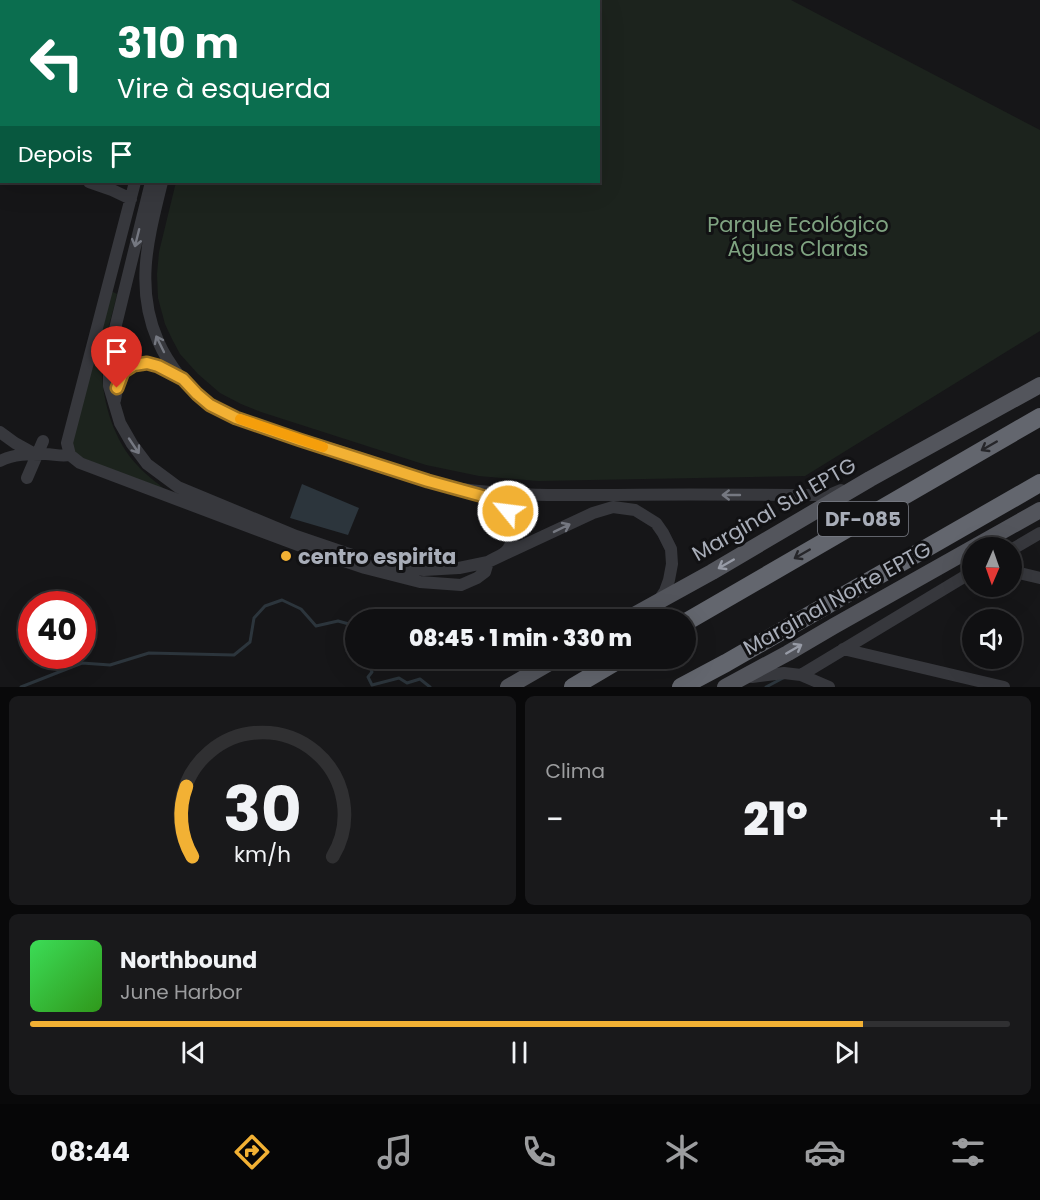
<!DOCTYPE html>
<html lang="pt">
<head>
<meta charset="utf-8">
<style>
  body { margin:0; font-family:Poppins,sans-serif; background:#19191b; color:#f1f3f6; height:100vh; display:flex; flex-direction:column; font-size:22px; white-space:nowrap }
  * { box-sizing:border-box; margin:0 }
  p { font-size:20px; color:#9c9d9f }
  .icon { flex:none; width:33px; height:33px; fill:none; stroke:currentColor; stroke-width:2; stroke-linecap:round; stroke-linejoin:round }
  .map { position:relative; height:687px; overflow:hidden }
  .panel { display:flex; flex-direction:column; gap:9px; padding:9px; background:#09090a; flex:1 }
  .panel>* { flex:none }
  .banner { position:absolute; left:0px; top:0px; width:600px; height:183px; box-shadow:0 6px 24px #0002,0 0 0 2px #303032; background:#0b6e4f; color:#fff; overflow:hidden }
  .needle { width:39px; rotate:182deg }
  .controls { position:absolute; left:962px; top:537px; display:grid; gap:12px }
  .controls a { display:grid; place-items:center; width:60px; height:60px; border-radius:50%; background:#101012; box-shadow:0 6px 24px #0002,0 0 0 2px #303032; font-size:30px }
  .speed { position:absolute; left:18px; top:591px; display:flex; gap:12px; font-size:30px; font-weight:700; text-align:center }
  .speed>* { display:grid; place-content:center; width:78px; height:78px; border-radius:50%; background:#101012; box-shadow:0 6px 24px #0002,0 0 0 2px #303032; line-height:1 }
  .speed .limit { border:9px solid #d22; background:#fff; color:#111 }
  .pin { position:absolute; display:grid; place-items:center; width:51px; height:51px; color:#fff; margin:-62px -26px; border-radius:50% 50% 50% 0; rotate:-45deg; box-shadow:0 0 6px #0007 }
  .pin .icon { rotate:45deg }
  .me { position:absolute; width:66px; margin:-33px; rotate:299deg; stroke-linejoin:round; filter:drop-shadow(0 0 4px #0008) }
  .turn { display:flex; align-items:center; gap:21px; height:126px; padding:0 18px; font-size:27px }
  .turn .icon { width:78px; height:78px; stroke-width:2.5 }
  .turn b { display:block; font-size:42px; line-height:51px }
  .then { display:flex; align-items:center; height:57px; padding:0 18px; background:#0003; gap:12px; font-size:22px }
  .big { font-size:45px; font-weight:800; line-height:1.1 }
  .panel .tile { flex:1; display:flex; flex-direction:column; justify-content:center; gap:9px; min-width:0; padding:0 21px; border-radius:9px; background:#19191b }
  .panel .dial { align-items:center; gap:0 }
  .dial svg { height:156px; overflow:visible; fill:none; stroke:#303032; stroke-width:7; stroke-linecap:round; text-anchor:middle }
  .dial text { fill:#f1f3f6; stroke:none }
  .song { display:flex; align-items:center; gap:18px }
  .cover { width:72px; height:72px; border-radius:9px; background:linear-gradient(135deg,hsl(130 70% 55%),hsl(110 70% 35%)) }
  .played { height:6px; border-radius:3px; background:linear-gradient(90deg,#f2b134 85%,#303032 85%) }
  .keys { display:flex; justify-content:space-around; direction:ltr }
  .heat { display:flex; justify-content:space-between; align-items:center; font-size:33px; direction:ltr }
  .panel .tiles { flex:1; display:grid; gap:9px; grid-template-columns:1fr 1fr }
  .tile:last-child { grid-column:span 2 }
  .trip { position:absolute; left:345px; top:609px; width:351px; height:60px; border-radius:30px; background:#101012; box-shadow:0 6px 24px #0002,0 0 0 2px #303032; font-weight:800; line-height:60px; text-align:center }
  .tabs { display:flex; height:96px; justify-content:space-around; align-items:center; background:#060607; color:#9c9d9f }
  .tabs .icon { width:42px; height:42px }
  .tabs .on { color:#f2b134 }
  .tabs b { font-size:27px; color:#f1f3f6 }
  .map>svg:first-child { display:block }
  .green { fill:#1c231d }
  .water { fill:#2c353c }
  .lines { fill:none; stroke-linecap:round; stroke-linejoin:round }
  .stream { stroke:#2c353c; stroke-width:3 }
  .minor { stroke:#37383d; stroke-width:12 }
  .major { stroke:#53555c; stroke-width:16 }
  .highway { stroke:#63666e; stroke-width:18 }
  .oneway { stroke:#757881 }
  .oneway2 { stroke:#26262a }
  .oneway3 { stroke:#979ba6 }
  .route-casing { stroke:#9d7322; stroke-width:15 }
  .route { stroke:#f2b134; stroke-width:10 }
  .slow { stroke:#f59e0b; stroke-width:10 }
  .poi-dot { fill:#f2b134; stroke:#111113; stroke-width:2 }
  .labels { text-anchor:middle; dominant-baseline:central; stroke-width:6; stroke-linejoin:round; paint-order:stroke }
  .shield { fill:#111113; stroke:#7b7e86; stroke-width:1.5 }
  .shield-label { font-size:20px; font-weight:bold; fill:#a8adb8 }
  .park-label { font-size:21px; fill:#7fa381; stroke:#111113 }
  .street-label { font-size:21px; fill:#a8adb8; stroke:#111113 }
  .poi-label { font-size:21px; font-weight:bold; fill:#a8adb8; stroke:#111113; text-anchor:start }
</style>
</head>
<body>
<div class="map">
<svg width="1040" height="687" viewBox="0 0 1040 687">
  <rect width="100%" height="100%" fill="#161618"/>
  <!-- green -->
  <path class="green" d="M 0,0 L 71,0 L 70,2 L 2,2 L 2,172 L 0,176 Z
    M 259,0 L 791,0 L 1040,130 L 1040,331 L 805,476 L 538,481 L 479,476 L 426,465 L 261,412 L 241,404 L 220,393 L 198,374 L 180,354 L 172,339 L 165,324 L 158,298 L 157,274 L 159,252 L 176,182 L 598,182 L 598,2 L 258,1 Z
    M 109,290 L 117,294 C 113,313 106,333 103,352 C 98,389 111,438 137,465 C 147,476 160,485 172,495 L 71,453 L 73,430 Z"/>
  <!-- water -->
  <path class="water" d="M 302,484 L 359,508 L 348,535 L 290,518 Z"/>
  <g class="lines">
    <!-- stream -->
    <path class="stream" d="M 366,658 L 372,672 L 368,677 L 372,685 L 399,678 L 407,683 L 420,679 L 430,687
      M 21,687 L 82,663 L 110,665 L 149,653 L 234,655 L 250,642 L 254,618 L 265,606 L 282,600 L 301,609 L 316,626 L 338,621 L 349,624 L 356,637
      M 766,687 L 783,678"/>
    <!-- minor -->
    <path class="minor" d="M 207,2 L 208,0
      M 230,2 L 231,0
      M 243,2 L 244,0
      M 89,182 L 112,190 L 131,199
      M 135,182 L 67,443 L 70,455 L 80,463 L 303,547 L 365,568 L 420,582 L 461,585 L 477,578 L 485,572 L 488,562 C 494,558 504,555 508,549 C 519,533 514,512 498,502 C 493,499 486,497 480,495
      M 151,182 L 112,341 L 109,364 L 109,386 L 120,423 L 132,444 L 147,464 L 178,487 L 296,536 L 346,553 L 383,565 L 424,570 L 459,568 L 488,562 L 593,513 L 613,507 L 635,510 L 656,523 L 663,533 L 671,549 L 672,564 L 669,580 L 665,591 L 659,600
      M 162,182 C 149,236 134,286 158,341 C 168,364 188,390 209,404 C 223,414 242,420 259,426 C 290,437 322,446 354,456 C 389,467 425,484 462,489 C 513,496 565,495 616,495 C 687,494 758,495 829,495 L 841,490
      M 115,400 C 118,380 125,360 149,364 C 160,366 170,372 179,377
      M 0,432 L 15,443 L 33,453
      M 0,461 C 14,454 29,454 45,454 C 54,454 61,457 70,455
      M 27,478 L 43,441
      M 1011,550 L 1040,533
      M 1011,571 L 1040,578
      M 843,649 L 1004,687
      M 801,675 L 972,572
      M 752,677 L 784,673 L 801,675 L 829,687"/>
    <!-- major -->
    <path class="major" d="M 625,620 L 712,572 L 870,479 L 1040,385
      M 508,687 L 558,658
      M 725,687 L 788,653 L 834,626 L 1040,510"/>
    <!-- highway -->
    <path class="highway" d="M 686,622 L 1040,417
      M 573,687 L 622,658
      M 681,687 L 726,663 L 1040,483"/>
  </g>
  <!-- one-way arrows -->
  <defs><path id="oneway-shaft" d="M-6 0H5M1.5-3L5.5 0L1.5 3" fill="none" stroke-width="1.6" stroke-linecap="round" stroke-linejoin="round" transform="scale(1.5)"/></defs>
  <g class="oneway">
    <use href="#oneway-shaft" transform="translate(137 238) rotate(104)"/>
    <use href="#oneway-shaft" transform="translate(160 344) rotate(-116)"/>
    <use href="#oneway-shaft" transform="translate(134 446) rotate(56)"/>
    <use href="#oneway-shaft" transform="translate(731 495) rotate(-180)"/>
    <use href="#oneway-shaft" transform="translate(562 528) rotate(-26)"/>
  </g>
  <g class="oneway2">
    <use href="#oneway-shaft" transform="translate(989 446) rotate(150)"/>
    <use href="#oneway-shaft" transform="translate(802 554) rotate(150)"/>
  </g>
  <g class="oneway3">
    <use href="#oneway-shaft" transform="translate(726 564) rotate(150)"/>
    <use href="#oneway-shaft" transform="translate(794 649) rotate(-30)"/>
  </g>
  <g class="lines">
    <!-- route casing -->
    <g class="route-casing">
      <path id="route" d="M 117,388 L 123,372 L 134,365 L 147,363 L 158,366 L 183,379 L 197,394 L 210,405 L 236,418 L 300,440 L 428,481 L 479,495 L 497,501 L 508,511"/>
    </g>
    <!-- route -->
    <use href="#route" class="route"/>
    <!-- slow -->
    <path class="slow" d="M 240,419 L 323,447"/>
  </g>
  <!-- markers -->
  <circle class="poi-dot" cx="286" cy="556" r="6"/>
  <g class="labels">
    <!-- shield labels -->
    <rect class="shield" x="818" y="502" width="90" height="34" rx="4.5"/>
    <g class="shield-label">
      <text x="863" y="519">DF-085</text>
    </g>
    <!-- park labels -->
    <g class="park-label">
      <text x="798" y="224">Parque Ecológico<tspan x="798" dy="24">Águas Claras</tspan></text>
    </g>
    <!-- street labels -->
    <g class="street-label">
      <text transform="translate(774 509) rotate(-30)">Marginal Sul EPTG</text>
      <text transform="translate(837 598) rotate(-29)">Marginal Norte EPTG</text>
    </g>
    <!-- poi labels -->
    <g class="poi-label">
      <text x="298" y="556">centro espirita</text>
    </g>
  </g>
</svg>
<div class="controls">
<a><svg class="needle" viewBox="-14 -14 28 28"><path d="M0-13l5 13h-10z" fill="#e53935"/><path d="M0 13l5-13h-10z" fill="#9c9d9f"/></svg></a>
<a><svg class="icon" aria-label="sound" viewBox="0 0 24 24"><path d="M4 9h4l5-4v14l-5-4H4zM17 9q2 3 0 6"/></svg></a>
</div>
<div class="speed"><div class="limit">40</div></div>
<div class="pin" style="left:117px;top:388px;background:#d93025"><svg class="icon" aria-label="arrive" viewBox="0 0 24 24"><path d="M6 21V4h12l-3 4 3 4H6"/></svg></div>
<svg class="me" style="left:508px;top:511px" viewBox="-20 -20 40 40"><circle r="17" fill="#f2b134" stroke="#fff" stroke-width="3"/><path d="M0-11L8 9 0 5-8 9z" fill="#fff"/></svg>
<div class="trip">08:45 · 1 min · 330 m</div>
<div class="banner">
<div class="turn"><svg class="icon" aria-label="left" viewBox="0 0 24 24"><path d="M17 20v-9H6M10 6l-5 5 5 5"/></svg><div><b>310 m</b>Vire à esquerda</div></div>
<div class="then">Depois<svg class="icon" aria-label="arrive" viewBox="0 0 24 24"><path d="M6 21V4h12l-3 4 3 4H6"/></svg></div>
</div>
</div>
<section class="panel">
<div class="tiles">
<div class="tile dial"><svg viewBox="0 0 100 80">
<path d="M14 69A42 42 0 1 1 86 69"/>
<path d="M14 69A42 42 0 0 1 11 33" stroke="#f2b134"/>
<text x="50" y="56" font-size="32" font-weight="700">30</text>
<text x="50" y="72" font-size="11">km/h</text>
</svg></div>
<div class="tile"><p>Clima</p>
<div class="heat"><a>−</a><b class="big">21°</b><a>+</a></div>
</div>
<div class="tile">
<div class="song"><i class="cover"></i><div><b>Northbound</b><p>June Harbor</p></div></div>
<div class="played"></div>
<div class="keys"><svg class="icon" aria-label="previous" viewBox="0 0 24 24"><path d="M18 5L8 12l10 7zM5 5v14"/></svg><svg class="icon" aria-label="pause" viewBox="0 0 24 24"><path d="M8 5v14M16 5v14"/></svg><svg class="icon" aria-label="next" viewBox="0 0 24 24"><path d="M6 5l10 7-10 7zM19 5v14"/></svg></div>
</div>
</div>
</section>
<nav class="tabs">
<b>08:44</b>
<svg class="icon on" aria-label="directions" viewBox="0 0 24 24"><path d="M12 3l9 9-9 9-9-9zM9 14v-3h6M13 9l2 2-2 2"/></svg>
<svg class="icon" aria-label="music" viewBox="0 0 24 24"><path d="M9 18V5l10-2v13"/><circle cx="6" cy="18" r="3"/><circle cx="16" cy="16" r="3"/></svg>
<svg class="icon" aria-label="phone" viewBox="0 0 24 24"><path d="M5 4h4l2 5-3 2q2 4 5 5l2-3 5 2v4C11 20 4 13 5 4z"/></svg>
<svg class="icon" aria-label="climate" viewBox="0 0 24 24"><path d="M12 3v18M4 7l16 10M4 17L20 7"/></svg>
<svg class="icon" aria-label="car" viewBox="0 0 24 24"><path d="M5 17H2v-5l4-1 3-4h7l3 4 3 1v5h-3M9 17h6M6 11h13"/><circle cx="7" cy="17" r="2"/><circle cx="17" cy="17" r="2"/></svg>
<svg class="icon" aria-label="filters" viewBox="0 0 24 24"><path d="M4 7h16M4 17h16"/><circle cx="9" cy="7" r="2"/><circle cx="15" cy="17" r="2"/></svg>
</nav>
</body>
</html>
